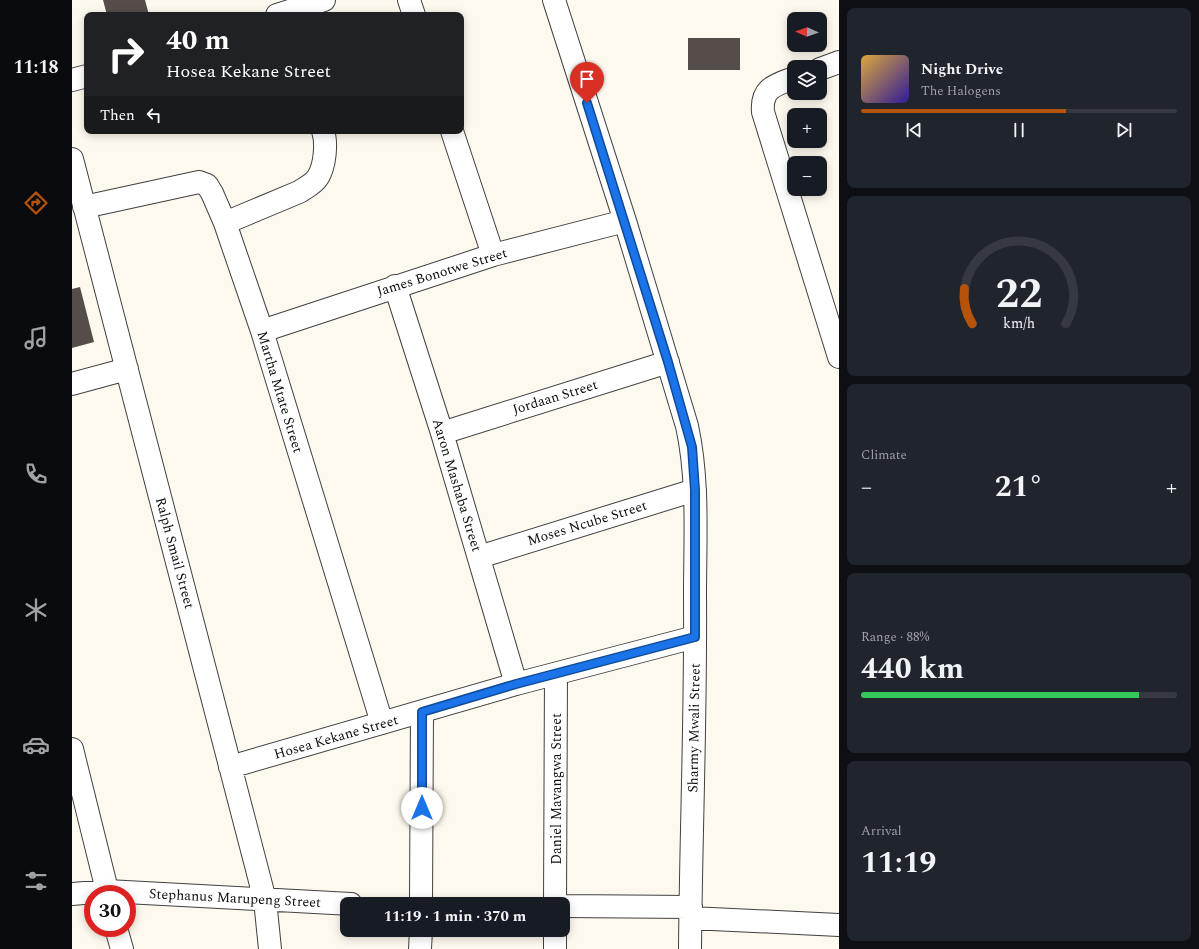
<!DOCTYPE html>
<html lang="en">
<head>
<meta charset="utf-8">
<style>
  body { margin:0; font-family:Spectral,serif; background:#20242c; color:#f1f3f6; height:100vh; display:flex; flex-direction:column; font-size:15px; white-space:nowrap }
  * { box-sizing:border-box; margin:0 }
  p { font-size:13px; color:#9ea1a6 }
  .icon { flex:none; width:22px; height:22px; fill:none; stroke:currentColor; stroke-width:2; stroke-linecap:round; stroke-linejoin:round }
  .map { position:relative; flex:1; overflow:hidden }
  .details { display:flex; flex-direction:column; gap:8px; padding:8px; background:#0d0f14; width:360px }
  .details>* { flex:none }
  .banner { position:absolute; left:12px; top:12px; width:380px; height:122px; border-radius:8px; box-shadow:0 2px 10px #0003; background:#202124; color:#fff; overflow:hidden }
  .needle { width:26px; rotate:272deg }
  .fabs { position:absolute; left:715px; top:12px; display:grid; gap:8px }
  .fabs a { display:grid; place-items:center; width:40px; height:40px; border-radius:8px; background:#171b24; box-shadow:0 2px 10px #0003; font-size:20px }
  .speed { position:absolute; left:12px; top:885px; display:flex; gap:8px; font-size:20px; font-weight:700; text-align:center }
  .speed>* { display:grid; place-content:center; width:52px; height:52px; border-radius:50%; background:#171b24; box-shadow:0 2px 10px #0003; line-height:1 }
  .speed .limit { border:6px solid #d22; background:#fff; color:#111 }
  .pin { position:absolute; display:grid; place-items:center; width:34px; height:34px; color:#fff; margin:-41px -17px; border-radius:50% 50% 50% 0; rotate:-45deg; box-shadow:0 0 4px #0007 }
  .pin .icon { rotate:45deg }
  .me { position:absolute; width:44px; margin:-22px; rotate:0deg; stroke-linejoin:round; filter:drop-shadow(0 0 3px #0008) }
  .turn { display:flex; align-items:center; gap:14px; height:84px; padding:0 16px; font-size:18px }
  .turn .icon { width:52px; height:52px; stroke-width:2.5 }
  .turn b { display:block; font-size:28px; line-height:34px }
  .then { display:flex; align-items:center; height:38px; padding:0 16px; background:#0003; gap:8px; font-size:15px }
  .big { font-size:30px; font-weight:700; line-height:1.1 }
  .details .widget { flex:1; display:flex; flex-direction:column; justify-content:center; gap:6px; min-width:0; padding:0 14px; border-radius:8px; background:#20242c }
  .details .dial { align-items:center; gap:0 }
  .dial svg { height:104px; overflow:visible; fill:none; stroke:#363941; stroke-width:7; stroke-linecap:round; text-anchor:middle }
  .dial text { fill:#f1f3f6; stroke:none }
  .song { display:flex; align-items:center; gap:12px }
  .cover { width:48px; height:48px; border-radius:6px; background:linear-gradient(135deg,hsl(40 70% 55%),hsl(250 70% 35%)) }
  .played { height:4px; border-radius:2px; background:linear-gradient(90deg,#b45309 65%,#363941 65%) }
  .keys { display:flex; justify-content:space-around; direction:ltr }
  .heat { display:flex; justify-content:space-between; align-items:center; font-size:22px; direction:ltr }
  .charge { height:6px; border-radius:3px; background:linear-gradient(90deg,#34c759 88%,#363941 0) }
  .trip { position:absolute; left:268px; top:897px; width:230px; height:40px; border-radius:8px; background:#171b24; box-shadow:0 2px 10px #0003; font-weight:700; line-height:40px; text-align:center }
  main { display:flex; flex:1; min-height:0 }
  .tabs { display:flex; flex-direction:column; width:72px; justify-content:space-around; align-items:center; background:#090b0e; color:#9ea1a6 }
  .tabs .icon { width:28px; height:28px }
  .tabs .on { color:#b45309 }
  .tabs b { font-size:18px; color:#f1f3f6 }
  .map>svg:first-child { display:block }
  .building { fill:#544d4a }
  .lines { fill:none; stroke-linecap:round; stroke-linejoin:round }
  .minor-casing { stroke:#404040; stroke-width:24 }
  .minor { stroke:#fff; stroke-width:22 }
  .route-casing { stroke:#114b97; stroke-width:10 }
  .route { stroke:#1a73e8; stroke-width:7 }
  .labels { text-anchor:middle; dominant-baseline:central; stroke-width:4; stroke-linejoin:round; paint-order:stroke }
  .street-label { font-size:14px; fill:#0d0d0d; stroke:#fff }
</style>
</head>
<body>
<main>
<nav class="tabs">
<b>11:18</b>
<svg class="icon on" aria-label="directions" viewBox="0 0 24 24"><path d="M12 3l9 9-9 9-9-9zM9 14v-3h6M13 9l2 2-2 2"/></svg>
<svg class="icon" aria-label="music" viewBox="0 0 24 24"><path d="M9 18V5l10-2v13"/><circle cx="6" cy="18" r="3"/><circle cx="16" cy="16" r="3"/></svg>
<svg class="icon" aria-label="phone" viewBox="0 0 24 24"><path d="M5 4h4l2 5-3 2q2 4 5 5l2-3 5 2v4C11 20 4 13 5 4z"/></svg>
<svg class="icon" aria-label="climate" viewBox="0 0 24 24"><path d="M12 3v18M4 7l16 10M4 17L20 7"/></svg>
<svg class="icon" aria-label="car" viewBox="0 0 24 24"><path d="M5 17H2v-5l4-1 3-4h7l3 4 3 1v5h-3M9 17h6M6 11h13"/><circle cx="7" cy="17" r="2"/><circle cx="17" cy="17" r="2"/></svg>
<svg class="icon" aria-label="filters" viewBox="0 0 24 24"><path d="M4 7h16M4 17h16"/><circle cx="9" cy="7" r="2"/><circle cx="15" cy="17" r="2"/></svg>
</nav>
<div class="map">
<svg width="767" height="949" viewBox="0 0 767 949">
  <rect width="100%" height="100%" fill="#fdf9ee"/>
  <!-- building -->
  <path class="building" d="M 31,0 L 73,0 L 77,15 L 35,15 Z
    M 616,38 L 668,38 L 668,70 L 616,70 Z
    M 8,287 L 22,342 L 0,348 L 0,289 Z"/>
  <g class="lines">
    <!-- minor casing -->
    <g class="minor-casing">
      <path id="minor" d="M 337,0 L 342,15
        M 482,0 L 553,221 L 615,426 C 627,481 623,539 623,595 C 624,713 619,831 618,949
        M 205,15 L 252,0
        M 748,69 L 767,62
        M 722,78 C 703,85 689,88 691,112 L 767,357
        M 0,80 L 15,76
        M 380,131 L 421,255
        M 0,159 L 193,900 L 198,949
        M 12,207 L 127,182 L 135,185 L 140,193 L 153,223 L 190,331 L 310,723
        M 153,223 L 227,192 C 233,188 242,184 246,177 C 253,166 255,143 251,131
        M 323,286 L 370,433 L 444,684
        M 190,331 L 421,255 L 553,221
        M 0,384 L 55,369
        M 370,433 L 596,362
        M 407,557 L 623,490
        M 0,749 L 36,894
        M 158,767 L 444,684 L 623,637
        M 0,894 L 35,891 L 279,904
        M 349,904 L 350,712
        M 483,904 L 484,674
        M 491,906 L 619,907
        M 619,918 L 767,925
        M 44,928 L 50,949
        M 348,949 L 349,930
        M 483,949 L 483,930"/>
    </g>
    <!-- minor -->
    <use href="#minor" class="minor"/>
  </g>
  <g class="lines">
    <!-- route casing -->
    <g class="route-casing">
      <path id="route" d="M 350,808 L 350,712 L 444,684 L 623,637 L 623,490 L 620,447 L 596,362 L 515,103"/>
    </g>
    <!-- route -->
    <use href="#route" class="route"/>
  </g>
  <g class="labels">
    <!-- street labels -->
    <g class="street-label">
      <text transform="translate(370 272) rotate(-17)">James Bonotwe Street</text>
      <text transform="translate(208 392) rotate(73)">Martha Mtate Street</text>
      <text transform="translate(483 397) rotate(-17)">Jordaan Street</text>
      <text transform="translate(385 485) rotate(73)">Aaron Mashaba Street</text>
      <text transform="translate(515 523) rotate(-17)">Moses Ncube Street</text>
      <text transform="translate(103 553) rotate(75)">Ralph Smail Street</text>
      <text transform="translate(622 728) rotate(-89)">Sharmy Mwali Street</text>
      <text transform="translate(264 737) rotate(-16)">Hosea Kekane Street</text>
      <text transform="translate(484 789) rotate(-90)">Daniel Mavangwa Street</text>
      <text transform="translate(163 898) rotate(3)">Stephanus Marupeng Street</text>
    </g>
  </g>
</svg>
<div class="fabs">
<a><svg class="needle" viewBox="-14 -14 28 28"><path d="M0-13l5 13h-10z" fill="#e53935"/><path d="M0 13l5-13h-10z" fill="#9ea1a6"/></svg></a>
<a><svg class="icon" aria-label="layers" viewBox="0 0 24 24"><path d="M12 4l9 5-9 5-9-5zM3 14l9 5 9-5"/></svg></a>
<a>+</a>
<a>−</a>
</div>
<div class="speed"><div class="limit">30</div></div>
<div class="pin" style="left:515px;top:103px;background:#d93025"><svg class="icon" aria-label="arrive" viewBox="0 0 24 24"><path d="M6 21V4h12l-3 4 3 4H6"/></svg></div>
<svg class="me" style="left:350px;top:808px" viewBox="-20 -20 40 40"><circle r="19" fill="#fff"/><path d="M0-13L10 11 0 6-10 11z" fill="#1a73e8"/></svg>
<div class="trip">11:19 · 1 min · 370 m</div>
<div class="banner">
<div class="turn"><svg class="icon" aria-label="right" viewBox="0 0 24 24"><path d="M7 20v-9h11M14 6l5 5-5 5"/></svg><div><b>40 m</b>Hosea Kekane Street</div></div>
<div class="then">Then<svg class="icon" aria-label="left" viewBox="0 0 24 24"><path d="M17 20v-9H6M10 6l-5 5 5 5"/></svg></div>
</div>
</div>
<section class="details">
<div class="widget">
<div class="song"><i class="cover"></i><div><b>Night Drive</b><p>The Halogens</p></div></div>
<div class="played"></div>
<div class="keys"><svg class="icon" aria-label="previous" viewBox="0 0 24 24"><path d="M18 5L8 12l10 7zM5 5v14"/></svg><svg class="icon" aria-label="pause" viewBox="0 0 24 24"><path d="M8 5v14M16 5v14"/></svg><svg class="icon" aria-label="next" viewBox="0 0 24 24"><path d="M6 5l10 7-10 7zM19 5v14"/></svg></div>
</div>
<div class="widget dial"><svg viewBox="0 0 100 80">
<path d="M14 69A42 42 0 1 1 86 69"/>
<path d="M14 69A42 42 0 0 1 8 42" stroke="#b45309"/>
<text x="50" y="56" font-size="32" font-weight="700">22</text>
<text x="50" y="72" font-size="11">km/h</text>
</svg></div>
<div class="widget"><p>Climate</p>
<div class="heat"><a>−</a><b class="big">21°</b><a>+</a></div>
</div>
<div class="widget"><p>Range · 88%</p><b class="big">440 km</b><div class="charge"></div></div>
<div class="widget"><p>Arrival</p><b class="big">11:19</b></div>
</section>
</main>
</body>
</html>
